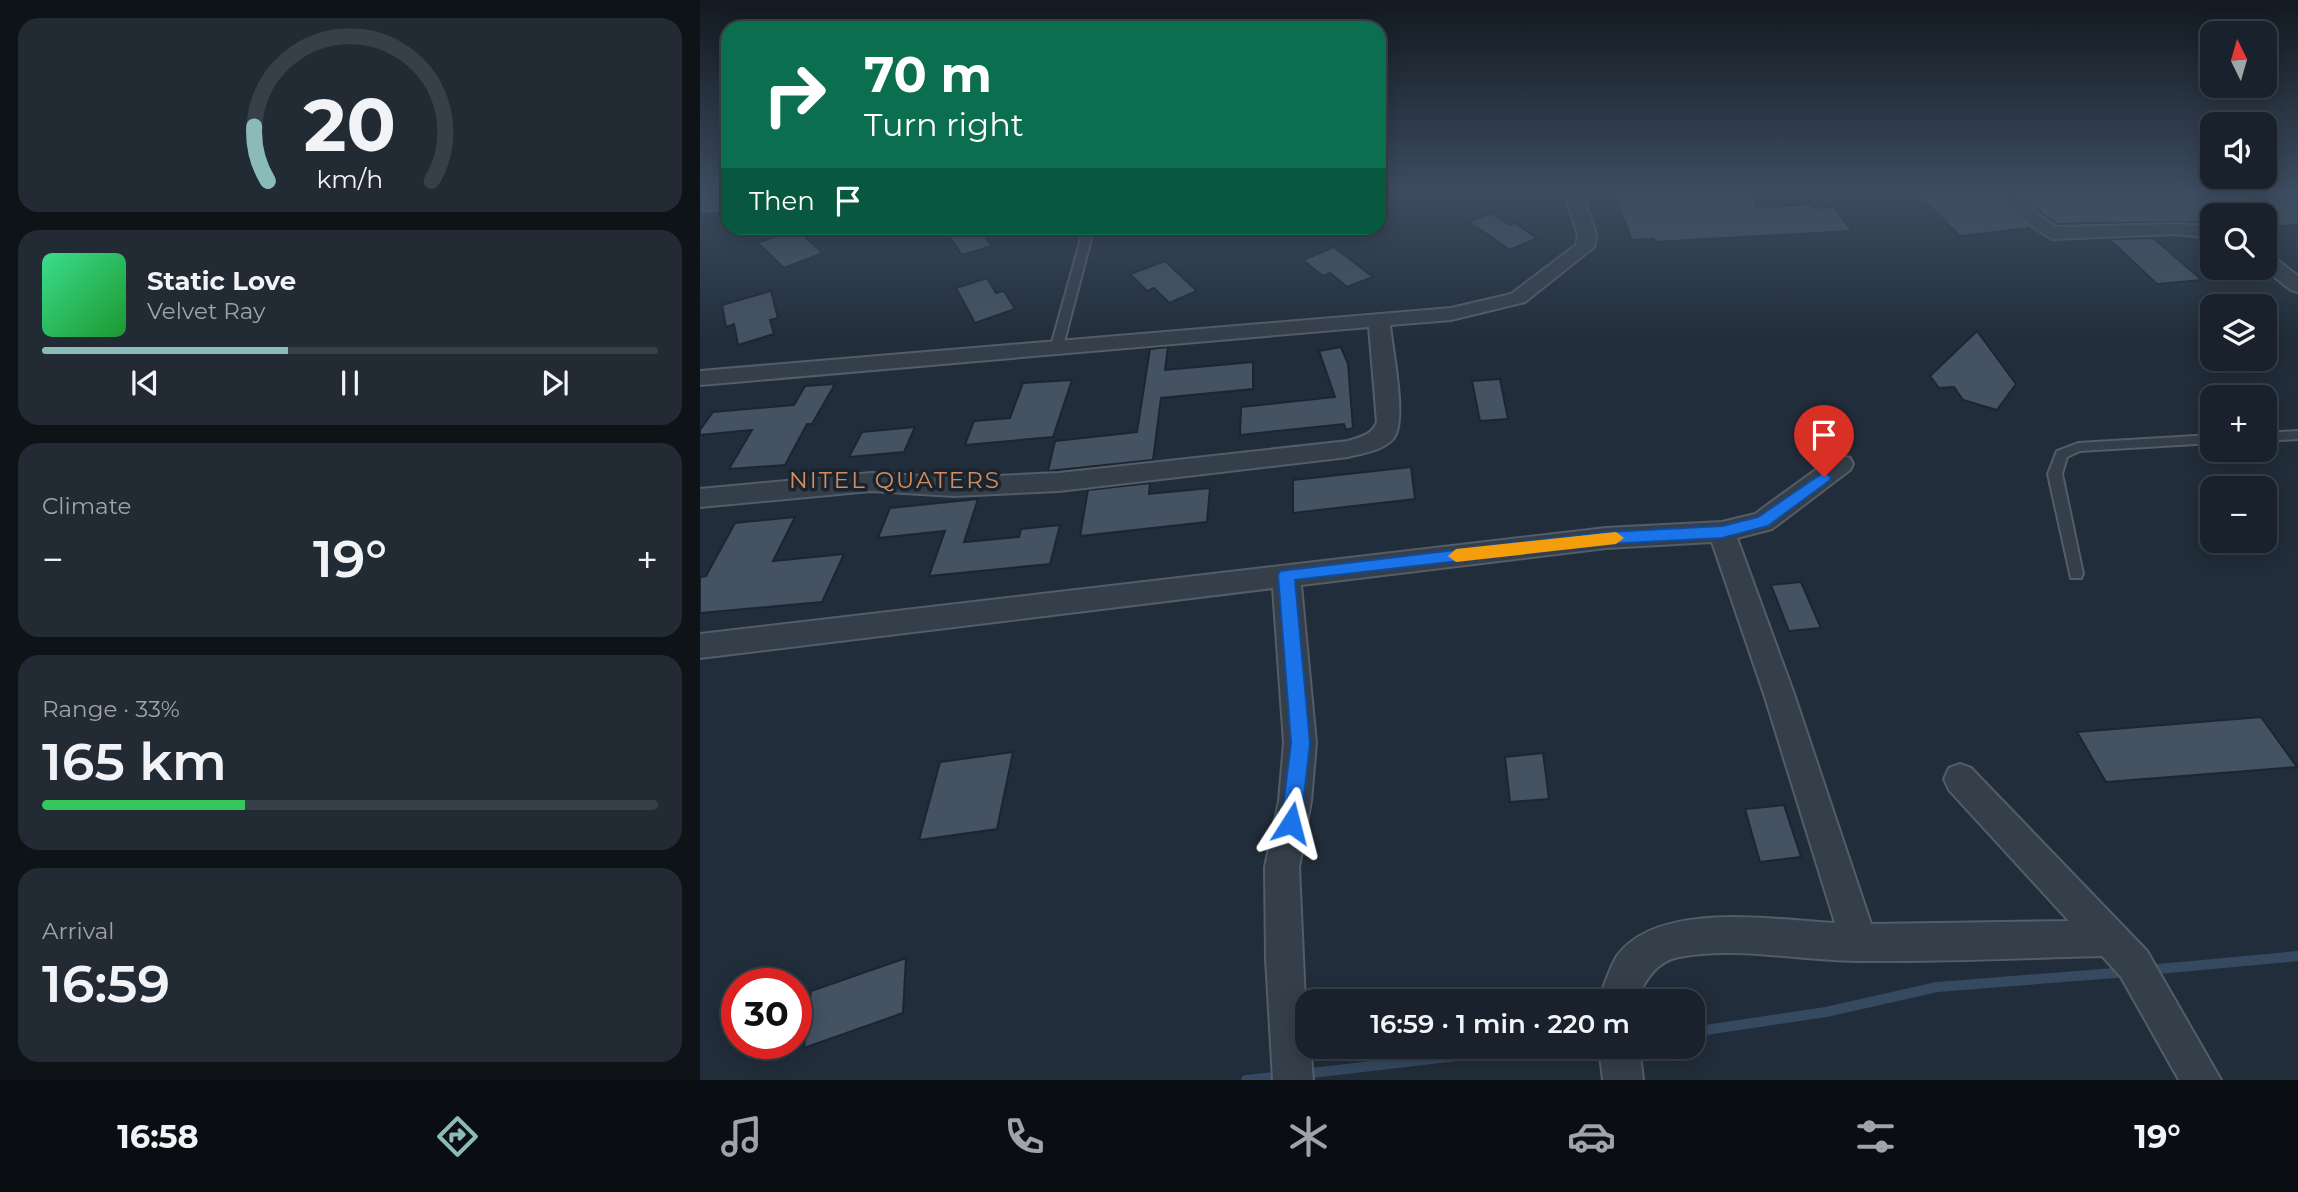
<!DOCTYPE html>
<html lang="en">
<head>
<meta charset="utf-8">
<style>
  body { margin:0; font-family:Montserrat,sans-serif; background:#222a34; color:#f1f3f6; height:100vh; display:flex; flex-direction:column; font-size:26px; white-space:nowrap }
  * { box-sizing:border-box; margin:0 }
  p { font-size:23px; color:#9fa4a9 }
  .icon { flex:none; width:38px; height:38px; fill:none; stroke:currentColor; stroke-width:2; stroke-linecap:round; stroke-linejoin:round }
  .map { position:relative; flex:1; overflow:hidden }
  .side { display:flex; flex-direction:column; gap:18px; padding:18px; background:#0e1318; width:700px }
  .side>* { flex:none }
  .top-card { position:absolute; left:21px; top:21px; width:665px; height:214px; border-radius:21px; box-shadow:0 4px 18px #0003,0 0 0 2px #373f48; background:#0b6e4f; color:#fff; overflow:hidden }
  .needle { width:46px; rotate:355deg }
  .tools { position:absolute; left:1500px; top:21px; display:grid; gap:14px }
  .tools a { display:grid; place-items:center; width:77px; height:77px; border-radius:14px; background:#19222c; box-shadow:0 4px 18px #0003,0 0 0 2px #373f48; font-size:35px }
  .speed { position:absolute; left:21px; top:968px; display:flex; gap:14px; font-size:35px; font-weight:700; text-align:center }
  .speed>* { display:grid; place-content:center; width:91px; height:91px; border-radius:50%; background:#19222c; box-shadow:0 4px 18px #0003,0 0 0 2px #373f48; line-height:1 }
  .speed .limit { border:10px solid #d22; background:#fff; color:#111 }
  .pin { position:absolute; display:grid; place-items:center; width:60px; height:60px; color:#fff; margin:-72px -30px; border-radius:50% 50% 50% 0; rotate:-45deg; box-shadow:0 0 7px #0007 }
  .pin .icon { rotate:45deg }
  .me { position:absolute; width:77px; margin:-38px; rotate:9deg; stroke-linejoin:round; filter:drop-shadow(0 0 5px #0008) }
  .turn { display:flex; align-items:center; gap:24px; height:147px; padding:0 28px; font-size:32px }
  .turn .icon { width:91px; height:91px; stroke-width:2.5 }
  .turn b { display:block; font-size:49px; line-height:60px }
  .then { display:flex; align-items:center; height:66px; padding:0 28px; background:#0003; gap:14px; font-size:26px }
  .big { font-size:52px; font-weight:600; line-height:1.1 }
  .side .widget { flex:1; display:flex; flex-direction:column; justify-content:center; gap:10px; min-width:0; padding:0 24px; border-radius:21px; background:#222a34 }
  .side .dial { align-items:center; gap:0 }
  .dial svg { height:182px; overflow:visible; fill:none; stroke:#373f48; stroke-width:7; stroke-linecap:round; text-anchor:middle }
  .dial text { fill:#f1f3f6; stroke:none }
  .song { display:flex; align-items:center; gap:21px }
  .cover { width:84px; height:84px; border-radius:10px; background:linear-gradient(135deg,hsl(150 70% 55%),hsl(130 70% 35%)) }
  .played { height:7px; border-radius:4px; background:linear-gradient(90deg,#8bbbb9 40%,#373f48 40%) }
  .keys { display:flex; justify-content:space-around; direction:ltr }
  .heat { display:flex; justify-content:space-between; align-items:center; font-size:38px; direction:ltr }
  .charge { height:10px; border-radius:5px; background:linear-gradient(90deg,#34c759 33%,#373f48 0) }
  .trip { position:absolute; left:595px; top:989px; width:410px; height:70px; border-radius:21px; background:#19222c; box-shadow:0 4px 18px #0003,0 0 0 2px #373f48; font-weight:600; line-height:70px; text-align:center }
  .tabs { display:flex; height:112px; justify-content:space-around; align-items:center; background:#0a0e12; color:#9fa4a9 }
  .tabs .icon { width:49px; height:49px }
  .tabs .on { color:#8bbbb9 }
  .tabs b { font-size:32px; color:#f1f3f6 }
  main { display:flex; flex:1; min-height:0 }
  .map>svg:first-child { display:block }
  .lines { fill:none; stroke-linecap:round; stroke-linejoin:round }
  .stream { stroke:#354961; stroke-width:10 }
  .building { fill:#445261; stroke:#1c2631; stroke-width:2 }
  .lane-casing { stroke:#535c68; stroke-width:4 }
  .street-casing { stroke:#535c68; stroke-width:4 }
  .lane { fill:#353f4a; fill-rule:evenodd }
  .street { fill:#353f4a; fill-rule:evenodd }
  .route { fill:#1a73e8; stroke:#114b97; stroke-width:2 }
  .slow { fill:#f59e0b }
  .labels { text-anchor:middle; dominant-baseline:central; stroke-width:7; stroke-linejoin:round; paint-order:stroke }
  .neighbourhood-label { font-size:23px; letter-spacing:2px; fill:#d58c5d; stroke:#1a242f }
</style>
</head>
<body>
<main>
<section class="side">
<div class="widget dial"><svg viewBox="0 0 100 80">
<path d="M14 69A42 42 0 1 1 86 69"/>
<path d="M14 69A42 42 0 0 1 8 45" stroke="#8bbbb9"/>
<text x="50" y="56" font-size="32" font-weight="700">20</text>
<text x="50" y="72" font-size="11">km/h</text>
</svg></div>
<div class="widget">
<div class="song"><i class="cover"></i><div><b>Static Love</b><p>Velvet Ray</p></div></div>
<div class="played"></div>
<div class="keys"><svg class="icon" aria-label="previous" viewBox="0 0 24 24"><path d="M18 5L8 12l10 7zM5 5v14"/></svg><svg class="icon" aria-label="pause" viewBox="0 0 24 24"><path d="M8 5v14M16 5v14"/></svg><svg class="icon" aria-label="next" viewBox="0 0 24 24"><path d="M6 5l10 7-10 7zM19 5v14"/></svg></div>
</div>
<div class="widget"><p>Climate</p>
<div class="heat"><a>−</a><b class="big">19°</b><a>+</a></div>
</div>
<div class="widget"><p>Range · 33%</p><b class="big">165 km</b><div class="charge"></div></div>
<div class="widget"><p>Arrival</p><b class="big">16:59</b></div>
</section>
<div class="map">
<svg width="1598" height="1080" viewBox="0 0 1598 1080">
  <rect width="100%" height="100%" fill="#212d3a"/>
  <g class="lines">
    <!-- stream -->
    <path class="stream" d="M 1448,970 L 1598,956
      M 992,1032 L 1126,1012 L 1237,987 L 1428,972
      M 603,1074 L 843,1046
      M 546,1080 L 583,1076"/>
  </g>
  <!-- building -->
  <path class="building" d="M 0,189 L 28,189 L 28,213 L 0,214 Z
    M 912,189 L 1055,189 L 1056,208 L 1111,204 L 1113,208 L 1134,207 L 1152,231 L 955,242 L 954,239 L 932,240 Z
    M 1212,189 L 1293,189 L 1330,228 L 1260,236 Z
    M 1319,189 L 1538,189 L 1567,211 L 1573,189 L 1598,189 L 1598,225 L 1564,227 L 1564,215 L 1512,215 L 1512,221 L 1488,222 L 1357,224 L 1341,213 Z
    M 791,213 L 809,225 L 815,223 L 837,238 L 810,250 L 769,222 Z
    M 243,228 L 278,228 L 292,246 L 262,255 Z
    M 96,229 L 123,253 L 84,268 L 58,243 Z
    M 1453,238 L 1502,280 L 1457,284 L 1409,239 Z
    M 634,247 L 673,277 L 647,287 L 630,273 L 623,276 L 603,260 Z
    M 465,261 L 497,291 L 469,303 L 454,288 L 447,291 L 430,274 Z
    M 287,278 L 296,293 L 304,291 L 315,309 L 275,323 L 256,288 Z
    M 71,291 L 78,318 L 70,320 L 74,334 L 38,345 L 34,324 L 26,327 L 22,305 Z
    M 1277,331 L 1316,384 L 1297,410 L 1263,400 L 1254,387 L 1239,388 L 1230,376 Z
    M 468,347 L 465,370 L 553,362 L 553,389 L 461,398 L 453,460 L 348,471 L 355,441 L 437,432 L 450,349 Z
    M 641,347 L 648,364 L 653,428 L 646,430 L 644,424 L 540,435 L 541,407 L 635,397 L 619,351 Z
    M 800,379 L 808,419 L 780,421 L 772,381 Z
    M 372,380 L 353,437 L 265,445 L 274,421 L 310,418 L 323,383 Z
    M 135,384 L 112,424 L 107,424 L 85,465 L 29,469 L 52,430 L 0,435 L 0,430 L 13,412 L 94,405 L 105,386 Z
    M 215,427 L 204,452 L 149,457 L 162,432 Z
    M 711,467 L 715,499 L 593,513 L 593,480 Z
    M 450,483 L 449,494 L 510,488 L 507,522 L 380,536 L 388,490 Z
    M 278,499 L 264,542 L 319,537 L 321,529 L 360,525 L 350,564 L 229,576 L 245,531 L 178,538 L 190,508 Z
    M 95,517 L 73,561 L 144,554 L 122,602 L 0,613 L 0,577 L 6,576 L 35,523 Z
    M 1101,582 L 1121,628 L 1089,631 L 1071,585 Z
    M 1561,717 L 1597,767 L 1406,782 L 1377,732 Z
    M 313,752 L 297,829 L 219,840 L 240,762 Z
    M 843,753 L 849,799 L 810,802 L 805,757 Z
    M 1084,805 L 1101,857 L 1060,862 L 1045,809 Z
    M 206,958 L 203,1013 L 104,1048 L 111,991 Z"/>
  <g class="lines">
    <!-- lane casing -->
    <g class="lane-casing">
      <path id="lane" d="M 384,228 L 394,228 L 363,346 L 357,349 L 351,346 Z
        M 1598,431 L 1598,439 L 1564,441 L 1564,433 Z
        M 1512,435 L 1512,443 L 1380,451 L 1367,457 L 1362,474 L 1383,574 L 1381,578 L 1371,578 L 1348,474 L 1357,451 L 1378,443 Z"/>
    </g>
    <!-- street casing -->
    <g class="street-casing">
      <path id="street" d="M 863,189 L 881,189 L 896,234 L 894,247 L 825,302 L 751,320 L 690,325 C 692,348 708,422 693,439 C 682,451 663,453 648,457 L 359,491 L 254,496 L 171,491 L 0,507 L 0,489 L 171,473 L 254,478 L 359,473 L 648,441 C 660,437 672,435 677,422 L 669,327 L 0,385 L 0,371 L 751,308 L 811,294 L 876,245 L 878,234 Z
        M 1296,189 L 1315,189 L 1339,215 L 1356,227 L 1476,224 L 1512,226 L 1512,238 L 1476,234 L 1352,239 L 1327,223 Z
        M 1564,253 L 1571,255 L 1598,276 L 1598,292 L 1591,290 L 1563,268 Z
        M 1141,456 L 1150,458 L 1153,464 L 1150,470 L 1072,529 L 1037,538 L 1094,694 L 1171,924 L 1369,921 L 1249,790 L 1244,779 L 1249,768 L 1260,764 L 1271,768 L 1447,951 L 1521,1080 L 1479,1080 L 1421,977 L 1402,956 C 1322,958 1241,962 1161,961 C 1102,961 1036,946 979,957 C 956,961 944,982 936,1001 L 898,1001 C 904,987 909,969 917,956 C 958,900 1074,920 1135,923 L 1064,694 L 1012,542 L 906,548 L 601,585 L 616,743 L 611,801 L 599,867 L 607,1046 L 610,1046 L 613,1080 L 573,1080 L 566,959 L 565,867 L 579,801 L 584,743 L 573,588 L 0,658 L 0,634 L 906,528 L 1022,522 L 1055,514 L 1132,458 Z
        M 899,1046 L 939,1046 L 943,1080 L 903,1080 Z"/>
    </g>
    <!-- lane -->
    <use href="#lane" class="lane"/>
    <!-- street -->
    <use href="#street" class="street"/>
  </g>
  <!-- sky -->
  <linearGradient id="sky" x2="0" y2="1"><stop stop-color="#121920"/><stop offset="0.56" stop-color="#3d4c60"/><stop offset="1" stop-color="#3d4c60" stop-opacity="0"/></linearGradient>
  <rect width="1598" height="340" fill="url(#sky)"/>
  <!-- route -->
  <path class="route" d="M 1124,472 L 1131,477 L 1129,481 L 1068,526 L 1022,538 L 906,544 L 595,580 L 610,743 L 601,823 L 598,830 L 591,833 L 584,830 L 581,823 L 591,743 L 578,575 L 580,571 L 906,532 L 1022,526 L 1058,517 Z"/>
  <!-- slow -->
  <path class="slow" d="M 916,532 L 924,538 L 916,544 L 756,562 L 748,556 L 756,549 Z"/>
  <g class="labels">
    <!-- neighbourhood labels -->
    <g class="neighbourhood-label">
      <text x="195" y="480">NITEL QUATERS</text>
    </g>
  </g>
</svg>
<div class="tools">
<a><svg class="needle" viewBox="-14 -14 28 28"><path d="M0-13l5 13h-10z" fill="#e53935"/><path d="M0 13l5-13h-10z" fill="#9fa4a9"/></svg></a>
<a><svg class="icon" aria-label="sound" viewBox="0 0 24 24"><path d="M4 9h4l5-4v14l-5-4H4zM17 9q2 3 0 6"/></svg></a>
<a><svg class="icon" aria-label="search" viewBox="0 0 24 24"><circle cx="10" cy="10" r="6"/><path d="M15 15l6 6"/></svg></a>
<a><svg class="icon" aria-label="layers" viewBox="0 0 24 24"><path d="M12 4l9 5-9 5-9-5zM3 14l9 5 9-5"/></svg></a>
<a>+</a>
<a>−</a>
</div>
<div class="speed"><div class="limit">30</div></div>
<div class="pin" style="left:1124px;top:477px;background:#d93025"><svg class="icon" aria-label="arrive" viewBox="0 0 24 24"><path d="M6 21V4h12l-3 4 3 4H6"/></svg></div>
<svg class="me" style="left:591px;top:823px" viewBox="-20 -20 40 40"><path d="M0-17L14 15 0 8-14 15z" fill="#1a73e8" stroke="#fff" stroke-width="4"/></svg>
<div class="trip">16:59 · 1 min · 220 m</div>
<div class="top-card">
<div class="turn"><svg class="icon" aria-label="right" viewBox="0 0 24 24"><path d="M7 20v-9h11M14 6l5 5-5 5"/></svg><div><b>70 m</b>Turn right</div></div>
<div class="then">Then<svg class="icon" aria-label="arrive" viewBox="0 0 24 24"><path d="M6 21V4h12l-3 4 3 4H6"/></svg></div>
</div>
</div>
</main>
<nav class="tabs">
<b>16:58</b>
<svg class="icon on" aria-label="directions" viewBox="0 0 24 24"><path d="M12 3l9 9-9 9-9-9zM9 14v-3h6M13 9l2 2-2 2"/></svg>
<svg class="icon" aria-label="music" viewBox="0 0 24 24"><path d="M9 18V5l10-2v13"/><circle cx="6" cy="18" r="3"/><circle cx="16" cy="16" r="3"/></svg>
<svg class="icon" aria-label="phone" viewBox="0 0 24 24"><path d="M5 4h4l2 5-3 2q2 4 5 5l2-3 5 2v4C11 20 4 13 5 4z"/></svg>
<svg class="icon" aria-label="climate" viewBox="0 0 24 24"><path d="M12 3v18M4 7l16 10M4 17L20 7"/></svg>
<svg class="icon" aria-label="car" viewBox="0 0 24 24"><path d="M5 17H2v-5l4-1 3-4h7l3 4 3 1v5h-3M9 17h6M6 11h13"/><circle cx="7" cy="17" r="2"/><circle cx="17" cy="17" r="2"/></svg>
<svg class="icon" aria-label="filters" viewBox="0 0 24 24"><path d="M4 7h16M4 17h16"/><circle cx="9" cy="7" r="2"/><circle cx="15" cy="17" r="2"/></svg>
<b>19°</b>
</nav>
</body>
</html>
